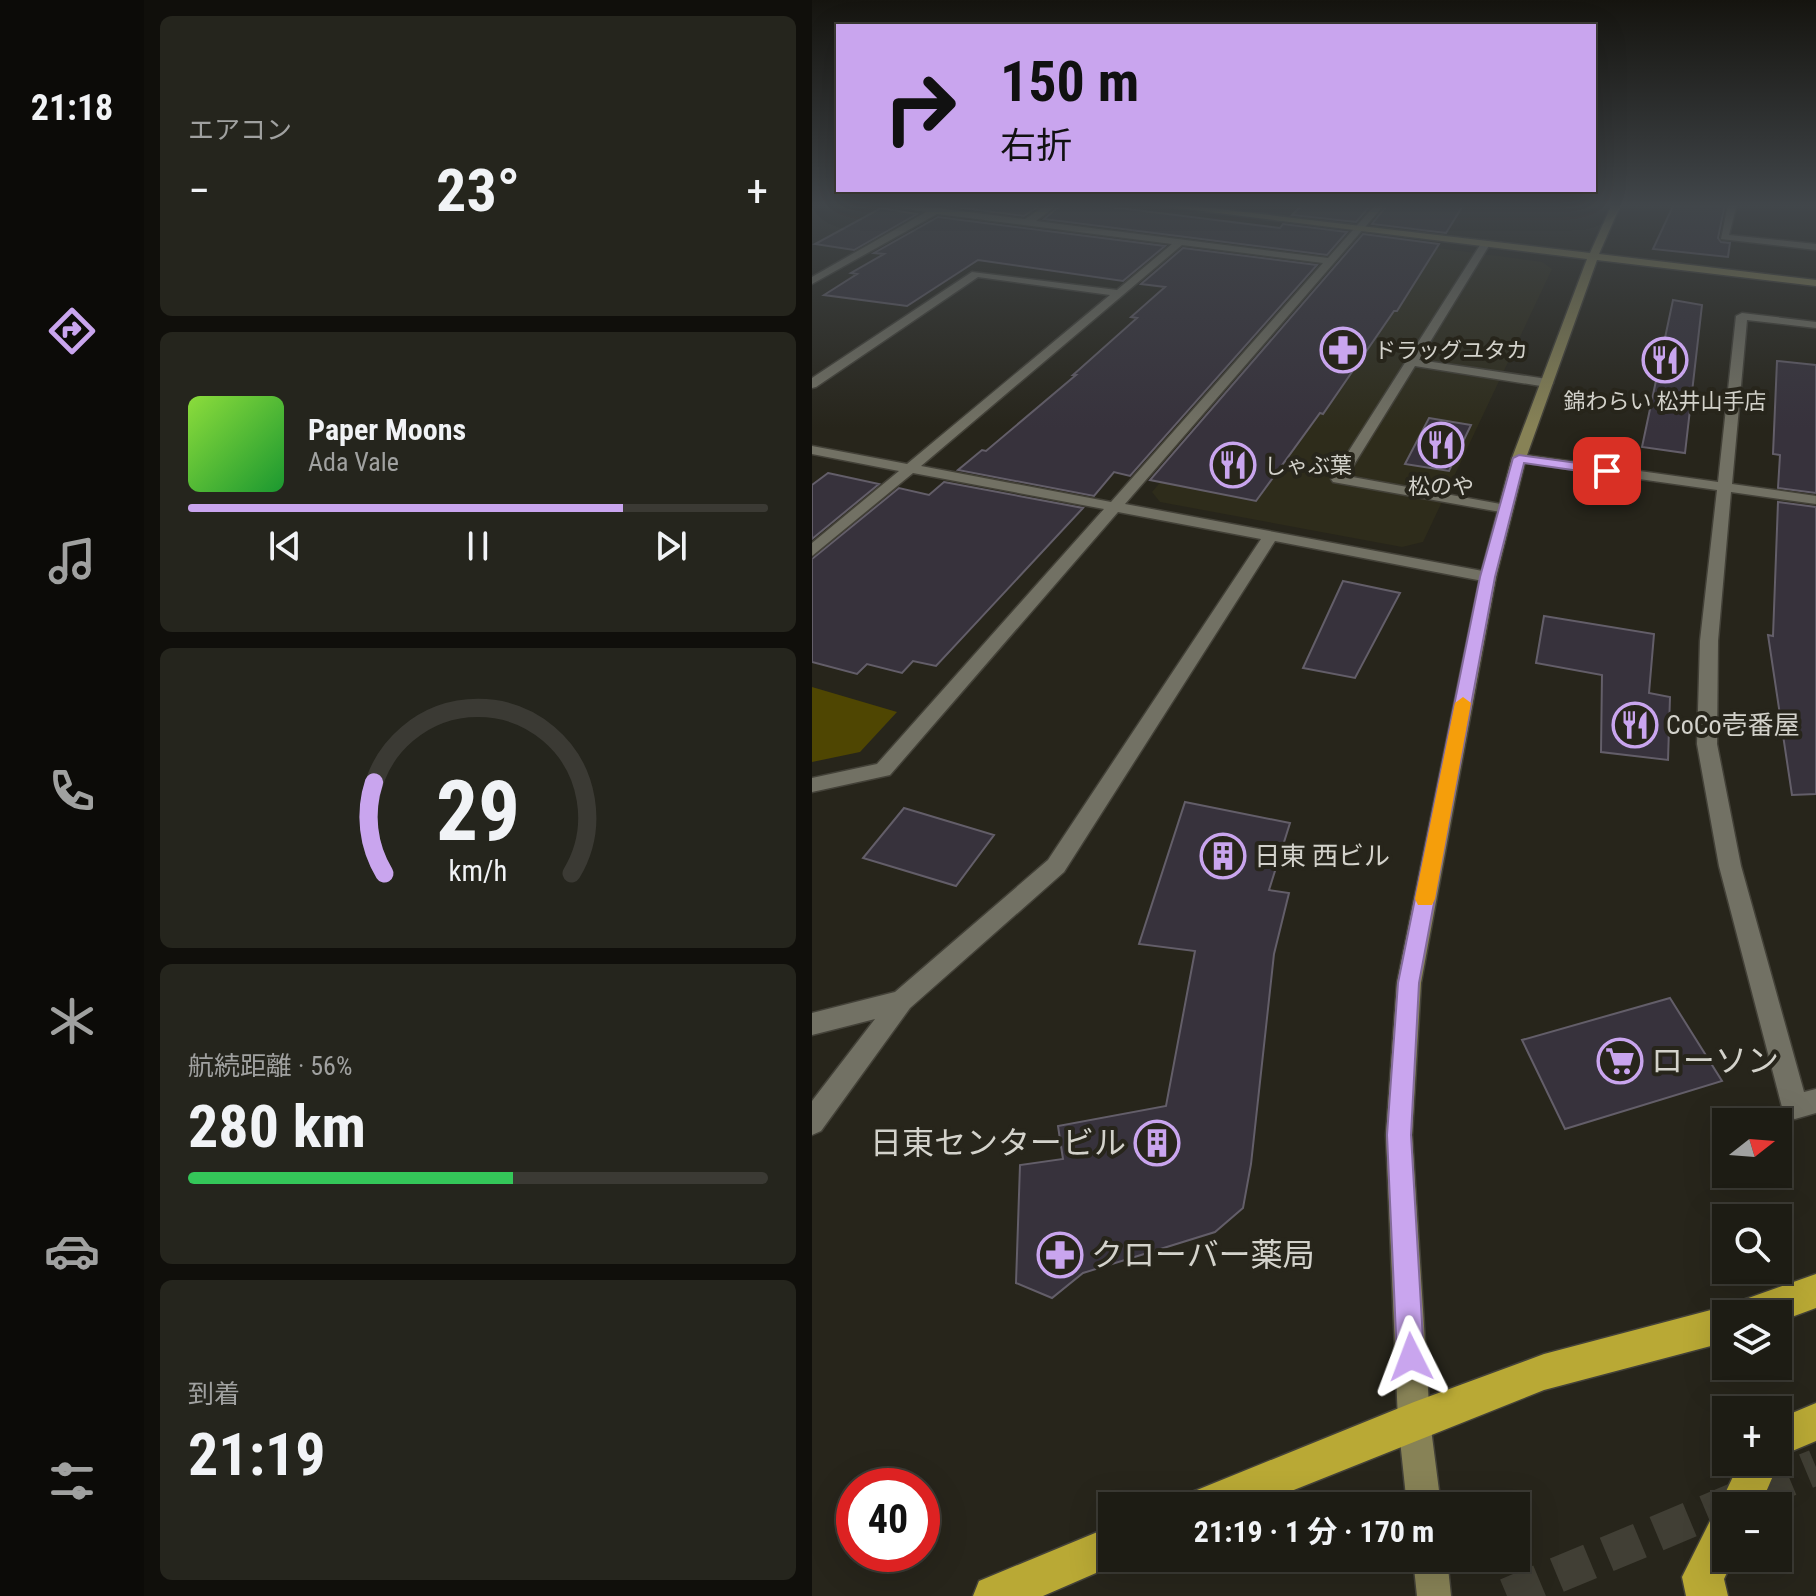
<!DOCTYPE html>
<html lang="ja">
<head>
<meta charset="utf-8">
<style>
  body { margin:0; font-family:"Roboto Condensed","Noto Sans JP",sans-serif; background:#25251d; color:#f1f3f6; height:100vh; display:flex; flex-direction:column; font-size:30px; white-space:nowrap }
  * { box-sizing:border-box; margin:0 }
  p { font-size:26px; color:#a0a1a0 }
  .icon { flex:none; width:44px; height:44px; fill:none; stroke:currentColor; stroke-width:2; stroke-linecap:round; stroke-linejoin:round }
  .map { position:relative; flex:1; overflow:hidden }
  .panel { display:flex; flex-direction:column; gap:16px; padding:16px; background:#100f0b; width:668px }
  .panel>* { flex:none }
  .hud { position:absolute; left:24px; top:24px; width:760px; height:168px; border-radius:0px; box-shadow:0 8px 32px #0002,0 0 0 2px #3b3a34; background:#c9a5ee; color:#111; overflow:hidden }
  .needle { width:52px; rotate:73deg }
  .tools { position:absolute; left:900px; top:1108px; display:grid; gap:16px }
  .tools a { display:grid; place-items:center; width:80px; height:80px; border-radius:0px; background:#1d1c14; box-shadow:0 8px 32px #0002,0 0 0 2px #3b3a34; font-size:40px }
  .speed { position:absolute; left:24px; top:1468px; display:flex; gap:16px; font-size:40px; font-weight:700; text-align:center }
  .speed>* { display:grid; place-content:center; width:104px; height:104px; border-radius:50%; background:#1d1c14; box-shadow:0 8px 32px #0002,0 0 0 2px #3b3a34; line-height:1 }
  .speed .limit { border:12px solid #d22; background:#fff; color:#111 }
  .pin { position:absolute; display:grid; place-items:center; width:68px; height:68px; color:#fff; margin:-34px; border-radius:16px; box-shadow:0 4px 12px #0006 }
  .me { position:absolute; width:88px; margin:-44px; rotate:357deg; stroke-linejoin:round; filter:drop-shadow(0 0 6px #0008) }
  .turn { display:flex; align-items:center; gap:28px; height:168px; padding:0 32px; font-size:36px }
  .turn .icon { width:104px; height:104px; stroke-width:2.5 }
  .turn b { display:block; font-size:56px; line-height:68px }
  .big { font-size:60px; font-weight:700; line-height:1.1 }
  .panel .card { flex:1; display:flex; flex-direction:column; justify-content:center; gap:12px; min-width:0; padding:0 28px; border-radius:12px; background:#25251d }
  .panel .dial { align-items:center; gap:0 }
  .dial svg { height:208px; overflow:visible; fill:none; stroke:#3b3a34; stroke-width:7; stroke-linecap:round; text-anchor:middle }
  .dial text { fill:#f1f3f6; stroke:none }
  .song { display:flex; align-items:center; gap:24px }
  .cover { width:96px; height:96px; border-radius:12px; background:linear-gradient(135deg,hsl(90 70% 55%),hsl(130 70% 35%)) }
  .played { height:8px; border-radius:4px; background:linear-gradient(90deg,#c9a5ee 75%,#3b3a34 75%) }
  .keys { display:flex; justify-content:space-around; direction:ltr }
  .heat { display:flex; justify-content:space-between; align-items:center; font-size:44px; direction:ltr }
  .charge { height:12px; border-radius:6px; background:linear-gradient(90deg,#34c759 56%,#3b3a34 0) }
  .trip { position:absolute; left:286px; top:1492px; width:432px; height:80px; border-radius:0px; background:#1d1c14; box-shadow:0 8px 32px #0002,0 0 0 2px #3b3a34; font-weight:700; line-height:80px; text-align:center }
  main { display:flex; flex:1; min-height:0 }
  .dock { display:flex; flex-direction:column; width:144px; justify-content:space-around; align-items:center; background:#0c0b08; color:#a0a1a0 }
  .dock .icon { width:56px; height:56px }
  .dock .active { color:#c9a5ee }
  .dock b { font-size:36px; color:#f1f3f6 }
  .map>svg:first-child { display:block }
  .built { fill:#2e2c1b }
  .green { fill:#4f4602 }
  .building { fill:#37323c; stroke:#635e69; stroke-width:2 }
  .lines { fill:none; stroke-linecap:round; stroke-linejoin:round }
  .highway-tunnel { stroke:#413f35; stroke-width:36; stroke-dasharray:36 18; stroke-linecap:butt }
  .lane-casing { stroke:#434138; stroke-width:3 }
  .street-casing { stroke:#434138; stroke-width:3 }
  .secondary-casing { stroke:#434138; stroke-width:3 }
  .highway-casing { stroke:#434138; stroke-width:3 }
  .lane { fill:#727164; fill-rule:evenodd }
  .street { fill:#727164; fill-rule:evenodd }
  .secondary { fill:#878256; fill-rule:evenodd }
  .highway { fill:#b9a935; fill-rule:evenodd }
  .route { fill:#c9a5ee; stroke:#836b9b; stroke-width:2 }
  .slow { fill:#f59e0b }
  .labels { text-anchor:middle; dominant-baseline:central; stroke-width:8; stroke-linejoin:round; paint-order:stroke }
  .far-poi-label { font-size:22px; fill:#d3d2cb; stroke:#27251b; text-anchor:start }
  .poi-label { font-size:26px; fill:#d3d2cb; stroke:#27251b; text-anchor:start }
  .near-poi-label { font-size:32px; fill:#d3d2cb; stroke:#27251b; text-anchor:start }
</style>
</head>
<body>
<main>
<nav class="dock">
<b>21:18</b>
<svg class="icon active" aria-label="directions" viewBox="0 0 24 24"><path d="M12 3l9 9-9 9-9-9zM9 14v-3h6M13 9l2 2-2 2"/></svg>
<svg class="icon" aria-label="music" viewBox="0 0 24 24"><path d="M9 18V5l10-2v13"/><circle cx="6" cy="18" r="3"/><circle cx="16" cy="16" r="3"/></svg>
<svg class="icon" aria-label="phone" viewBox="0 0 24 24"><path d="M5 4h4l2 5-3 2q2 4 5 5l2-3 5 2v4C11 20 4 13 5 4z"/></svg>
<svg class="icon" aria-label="climate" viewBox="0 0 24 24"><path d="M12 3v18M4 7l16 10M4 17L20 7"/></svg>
<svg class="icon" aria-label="car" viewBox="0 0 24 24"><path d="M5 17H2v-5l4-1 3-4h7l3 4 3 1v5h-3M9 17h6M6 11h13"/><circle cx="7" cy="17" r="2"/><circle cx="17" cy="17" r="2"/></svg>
<svg class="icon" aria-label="filters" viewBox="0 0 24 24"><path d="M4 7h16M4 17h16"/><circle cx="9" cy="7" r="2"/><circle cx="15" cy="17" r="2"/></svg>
</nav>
<section class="panel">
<div class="card"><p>エアコン</p>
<div class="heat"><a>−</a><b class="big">23°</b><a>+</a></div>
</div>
<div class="card">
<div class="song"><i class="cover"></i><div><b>Paper Moons</b><p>Ada Vale</p></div></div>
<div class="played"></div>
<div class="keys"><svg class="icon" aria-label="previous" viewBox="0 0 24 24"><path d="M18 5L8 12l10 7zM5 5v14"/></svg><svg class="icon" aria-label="pause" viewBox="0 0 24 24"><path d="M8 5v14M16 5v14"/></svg><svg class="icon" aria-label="next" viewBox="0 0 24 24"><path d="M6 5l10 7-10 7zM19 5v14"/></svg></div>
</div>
<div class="card dial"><svg viewBox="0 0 100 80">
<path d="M14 69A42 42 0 1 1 86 69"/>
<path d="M14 69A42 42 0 0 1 10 34" stroke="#c9a5ee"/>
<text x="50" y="56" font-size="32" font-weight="700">29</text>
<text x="50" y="72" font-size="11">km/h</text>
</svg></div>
<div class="card"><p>航続距離 · 56%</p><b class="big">280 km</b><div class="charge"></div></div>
<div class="card"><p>到着</p><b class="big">21:19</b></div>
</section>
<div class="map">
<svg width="1004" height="1596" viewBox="0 0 1004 1596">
  <rect width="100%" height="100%" fill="#27251b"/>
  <!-- built -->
  <path class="built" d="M 566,240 L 730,262 L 740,269 L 611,542 L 590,547 L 348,502 L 340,492 L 552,243 Z"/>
  <!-- green -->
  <path class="green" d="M 0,687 L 85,712 L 48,752 L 0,762 Z"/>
  <!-- building -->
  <path class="building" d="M 120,204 L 230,204 L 212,216 Z
    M 250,204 L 275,204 L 468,228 L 471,224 L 535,232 L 515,255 L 232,219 Z
    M 491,204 L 560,204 L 544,222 L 480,215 Z
    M 576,204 L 652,204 L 634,233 L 560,224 Z
    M 862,204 L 913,204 L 906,238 L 909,242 L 918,243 L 916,257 L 841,249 Z
    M 69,208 L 105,214 L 42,250 L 3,244 Z
    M 126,217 L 353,246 L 311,281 L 166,260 L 95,306 L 12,295 L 45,274 L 39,273 L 72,254 L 62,253 Z
    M 551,234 L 627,244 L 585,311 L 582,311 L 511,414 L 508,413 L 444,501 L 338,480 Z
    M 371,248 L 505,265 L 318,476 L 302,472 L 282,496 L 146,470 L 170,450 L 174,451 L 264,375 L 261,375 L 325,318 L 319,317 L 353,287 L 329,284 Z
    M 861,300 L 890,305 L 873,453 L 830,447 Z
    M 965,361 L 1004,365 L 1004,493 L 966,488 L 968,455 L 961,454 Z
    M 617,418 L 659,425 L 637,471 L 593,464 Z
    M 16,473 L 67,484 L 0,539 L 0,485 Z
    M 132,482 L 271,508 L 124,666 L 101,661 L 90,673 L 55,664 L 45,674 L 0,662 L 0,559 L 87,488 L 117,495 Z
    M 966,502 L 1004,507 L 1004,794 L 980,795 L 956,635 L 961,636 Z
    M 531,581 L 588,593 L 543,678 L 491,668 Z
    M 732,616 L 842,634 L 837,693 L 858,697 L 856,760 L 789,752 L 790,675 L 724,663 Z
    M 373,802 L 478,823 L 457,890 L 477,893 L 462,954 L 439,1164 L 431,1208 L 403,1232 L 271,1273 L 240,1298 L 204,1283 L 208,1165 L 251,1159 L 246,1126 L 354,1106 L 383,951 L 327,944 Z
    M 92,808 L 182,835 L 144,886 L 51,858 Z
    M 858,998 L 910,1081 L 753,1129 L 710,1040 Z"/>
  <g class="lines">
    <!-- highway-tunnel -->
    <path class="highway-tunnel" d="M 695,1596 L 1004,1467"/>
    <!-- lane casing -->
    <g class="lane-casing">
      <path id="lane" d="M 670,242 L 678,244 L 607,360 L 735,379 L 741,383 L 735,387 L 603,366 L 535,476 L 694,505 L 701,509 L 694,513 L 521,482 L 519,479 Z"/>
    </g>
    <!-- street casing -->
    <g class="street-casing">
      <path id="street" d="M 65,204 L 93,204 L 213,219 L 236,204 L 247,204 L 224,221 L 516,258 L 564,204 L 573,204 L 313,504 L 676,572 L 684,577 L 676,582 L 463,541 L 252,872 L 98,1008 L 9,1131 L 0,1135 L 0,1101 L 63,1019 L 0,1035 L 0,1013 L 83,992 L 236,860 L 449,539 L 306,512 L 78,775 L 0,792 L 0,778 L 65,764 L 292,509 L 101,473 L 0,556 L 0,543 L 87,471 L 0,454 L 0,446 L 95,464 L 298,295 L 166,277 L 4,387 L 0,388 L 0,378 L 160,272 L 305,290 L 360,244 L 125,214 L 0,284 L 0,277 L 114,212 ZM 370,245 L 511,263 L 299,502 L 109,466 Z
        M 916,204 L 925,204 L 917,235 L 1004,244 L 1004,250 L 909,239 Z
        M 930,313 L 1004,322 L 1004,328 L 935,320 L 920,484 L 1004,496 L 1004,504 L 919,492 L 906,641 L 905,744 L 929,866 L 992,1092 L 1004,1089 L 1004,1113 L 983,1119 L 974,1116 L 970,1107 L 907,866 L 885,744 L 888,641 L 905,490 L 707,462 L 700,458 L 707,454 L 906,482 L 924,316 Z"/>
    </g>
    <!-- secondary casing -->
    <g class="secondary-casing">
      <path id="secondary" d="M 335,204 L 364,204 L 778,253 L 800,204 L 809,204 L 787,254 L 1004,280 L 1004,286 L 785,260 L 714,458 L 684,577 L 609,983 L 600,1135 L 618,1421 L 629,1506 L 595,1506 L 586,1421 L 574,1135 L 585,983 L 668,577 L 700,458 L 775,259 Z
        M 601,1558 L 635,1558 L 639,1596 L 605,1596 Z"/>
    </g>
    <!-- highway casing -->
    <g class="highway-casing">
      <path id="highway" d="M 1004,1274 L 1004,1308 L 966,1322 L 966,1314 L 914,1314 L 914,1342 L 732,1390 L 442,1506 L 374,1506 L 380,1492 L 602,1402 L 732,1354 L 914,1306 L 925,1311 L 928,1301 Z
        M 1004,1403 L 1004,1441 L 966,1457 L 966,1419 Z
        M 966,1459 L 967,1462 L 948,1506 L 914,1506 L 914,1558 L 922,1558 L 912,1579 L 916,1596 L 874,1596 L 870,1577 L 900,1517 L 910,1513 L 907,1506 L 928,1462 L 966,1462 Z
        M 300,1526 L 300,1558 L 315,1558 L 314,1560 L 231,1596 L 161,1596 L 167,1581 Z"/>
    </g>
    <!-- lane -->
    <use href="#lane" class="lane"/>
    <!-- street -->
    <use href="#street" class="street"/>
    <!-- secondary -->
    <use href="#secondary" class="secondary"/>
    <!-- highway -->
    <use href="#highway" class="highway"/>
  </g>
  <!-- sky -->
  <linearGradient id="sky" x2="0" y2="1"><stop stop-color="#15140f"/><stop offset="0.48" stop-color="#41464a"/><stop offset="1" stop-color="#41464a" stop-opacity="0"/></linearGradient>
  <rect width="1004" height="428" fill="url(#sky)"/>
  <!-- route -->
  <path class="route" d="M 707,455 L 795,467 L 802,471 L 795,475 L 712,463 L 683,577 L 607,983 L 599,1135 L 612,1357 L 608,1367 L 599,1371 L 589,1367 L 585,1357 L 575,1135 L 586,983 L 668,577 L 701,458 Z"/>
  <!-- slow -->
  <path class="slow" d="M 651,697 L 659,703 L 623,899 L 620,905 L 606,905 L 603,899 L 643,703 Z"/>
  <!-- icons -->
  <defs>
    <g id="pharmacy-ring" transform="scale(2.3)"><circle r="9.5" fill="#27251b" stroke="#c9a5ee" stroke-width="1.5"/><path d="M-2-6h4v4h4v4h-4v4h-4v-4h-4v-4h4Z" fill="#c9a5ee"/></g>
    <g id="restaurant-ring" transform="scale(2.3)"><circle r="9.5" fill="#27251b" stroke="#c9a5ee" stroke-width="1.5"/><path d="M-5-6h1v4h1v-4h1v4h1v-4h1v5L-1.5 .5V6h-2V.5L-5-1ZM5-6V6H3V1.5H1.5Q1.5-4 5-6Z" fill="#c9a5ee"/></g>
    <g id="building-ring" transform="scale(2.3)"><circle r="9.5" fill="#27251b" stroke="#c9a5ee" stroke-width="1.5"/><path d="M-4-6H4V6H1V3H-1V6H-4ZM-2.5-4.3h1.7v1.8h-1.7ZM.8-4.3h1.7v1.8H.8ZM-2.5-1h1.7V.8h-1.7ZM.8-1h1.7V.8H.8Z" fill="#c9a5ee"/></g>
    <g id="supermarket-ring" transform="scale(2.3)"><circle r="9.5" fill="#27251b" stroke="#c9a5ee" stroke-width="1.5"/><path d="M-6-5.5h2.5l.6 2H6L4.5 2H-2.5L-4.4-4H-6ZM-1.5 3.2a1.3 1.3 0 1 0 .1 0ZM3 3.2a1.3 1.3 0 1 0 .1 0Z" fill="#c9a5ee"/></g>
  </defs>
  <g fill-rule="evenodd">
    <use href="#pharmacy-ring" x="531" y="350"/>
    <use href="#restaurant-ring" x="853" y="360"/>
    <use href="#restaurant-ring" x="629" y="445"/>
    <use href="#restaurant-ring" x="421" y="465"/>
    <use href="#restaurant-ring" x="823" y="725"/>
    <use href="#building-ring" x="411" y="856"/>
    <use href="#supermarket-ring" x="808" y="1061"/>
    <use href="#building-ring" x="345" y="1143"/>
    <use href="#pharmacy-ring" x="248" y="1255"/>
  </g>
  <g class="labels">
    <!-- far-poi labels -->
    <g class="far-poi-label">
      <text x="562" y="350">ドラッグユタカ</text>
      <text x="853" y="401" text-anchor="middle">錦わらい 松井山手店</text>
      <text x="452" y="465">しゃぶ葉</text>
      <text x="629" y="486" text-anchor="middle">松のや</text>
    </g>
    <!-- poi labels -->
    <g class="poi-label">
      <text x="854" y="725">CoCo壱番屋</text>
      <text x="442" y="856">日東 西ビル</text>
    </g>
    <!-- near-poi labels -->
    <g class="near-poi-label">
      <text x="839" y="1061">ローソン</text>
      <text x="314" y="1143" text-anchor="end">日東センタービル</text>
      <text x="279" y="1255">クローバー薬局</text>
    </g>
  </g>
</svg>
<div class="tools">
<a><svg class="needle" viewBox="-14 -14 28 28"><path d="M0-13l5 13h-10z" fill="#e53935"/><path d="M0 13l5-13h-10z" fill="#a0a1a0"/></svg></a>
<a><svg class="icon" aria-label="search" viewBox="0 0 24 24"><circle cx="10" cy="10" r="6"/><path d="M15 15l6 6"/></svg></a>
<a><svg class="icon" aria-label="layers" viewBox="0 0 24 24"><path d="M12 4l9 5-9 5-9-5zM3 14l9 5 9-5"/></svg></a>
<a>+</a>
<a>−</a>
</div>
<div class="speed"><div class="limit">40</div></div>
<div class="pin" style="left:795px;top:471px;background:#d93025"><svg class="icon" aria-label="arrive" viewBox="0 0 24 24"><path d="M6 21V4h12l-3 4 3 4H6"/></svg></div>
<svg class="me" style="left:599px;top:1357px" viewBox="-20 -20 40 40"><path d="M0-17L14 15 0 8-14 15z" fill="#c9a5ee" stroke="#fff" stroke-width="4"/></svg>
<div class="trip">21:19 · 1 分 · 170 m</div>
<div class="hud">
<div class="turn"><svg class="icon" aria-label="right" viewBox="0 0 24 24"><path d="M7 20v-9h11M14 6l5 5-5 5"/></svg><div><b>150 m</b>右折</div></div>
</div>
</div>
</main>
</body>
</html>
